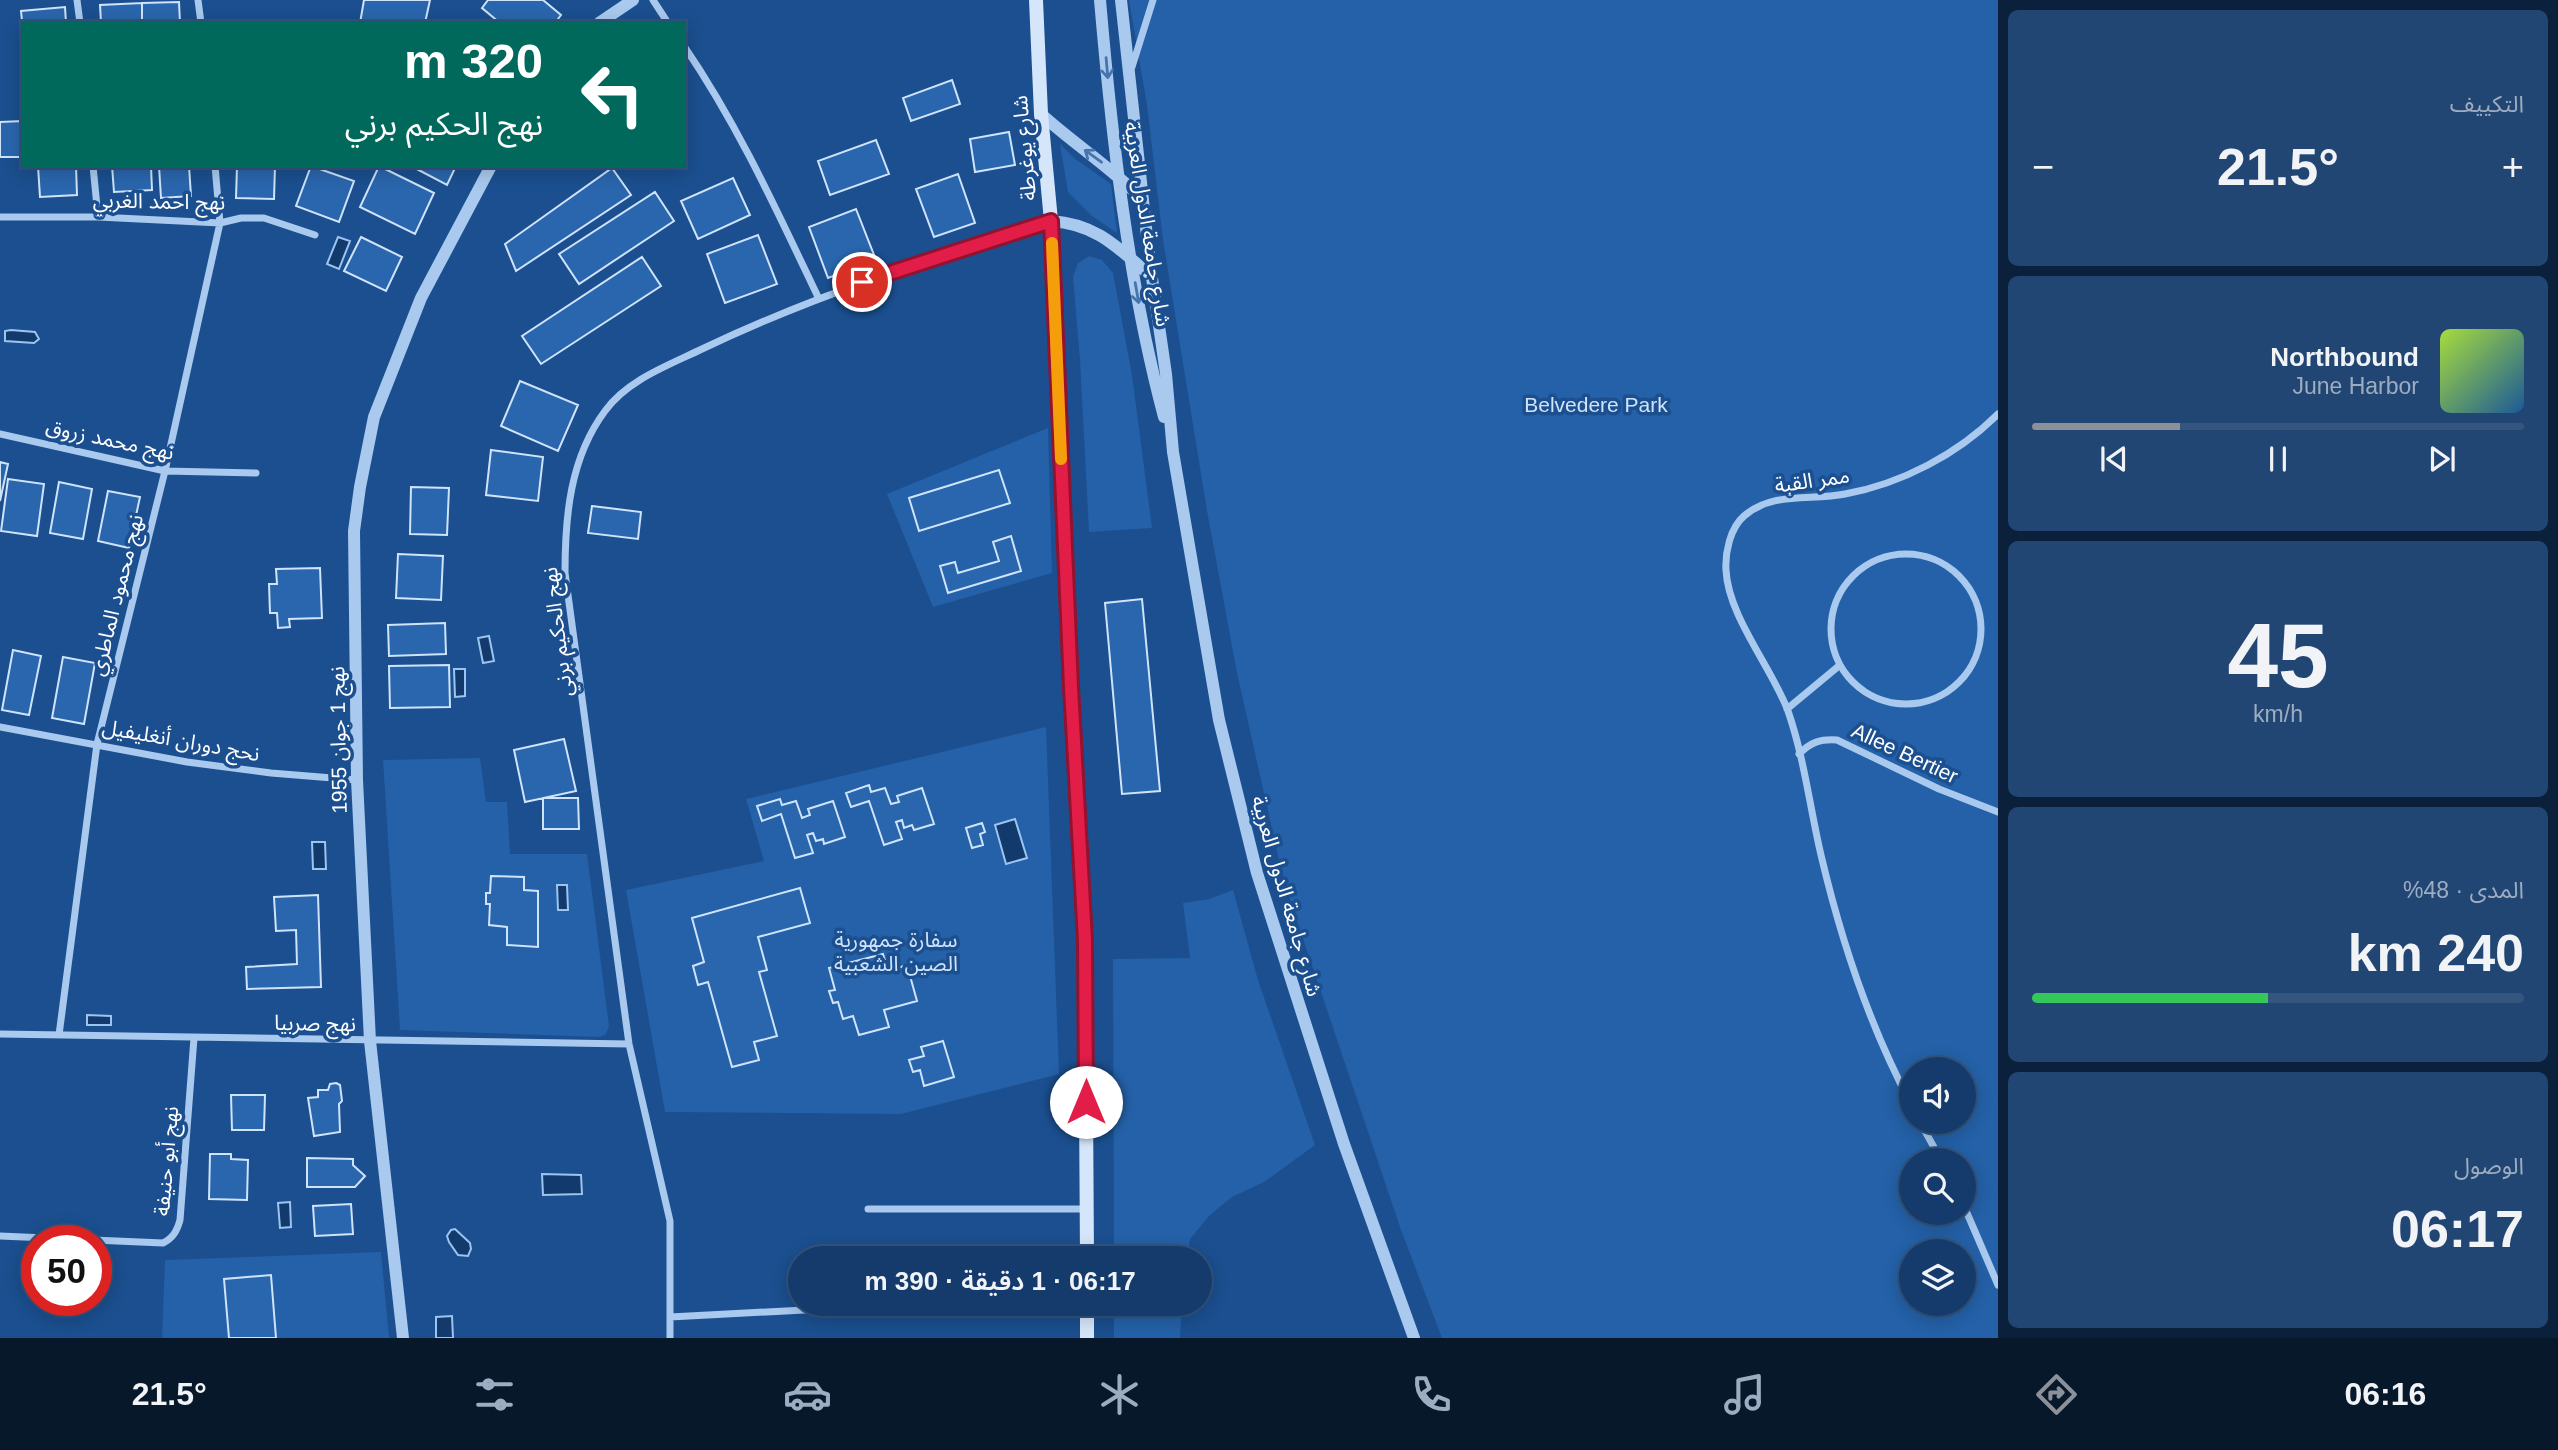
<!DOCTYPE html>
<html lang="ar">
<head>
<meta charset="utf-8">
<style>
  body { margin:0; font-family:Helvetica,"Noto Sans Arabic",sans-serif; background:#214673; color:#f1f3f6; direction:rtl; height:100vh; display:flex; flex-direction:column; font-size:26px; white-space:nowrap }
  * { box-sizing:border-box; margin:0 }
  p { font-size:23px; color:#9dadc1 }
  .icon { flex:none; width:38px; height:38px; fill:none; stroke:currentColor; stroke-width:2; stroke-linecap:round; stroke-linejoin:round }
  .map { position:relative; flex:1; overflow:hidden; direction:ltr }
  .panel { display:flex; flex-direction:column; gap:10px; padding:10px; background:#0b203b; width:560px }
  .panel>* { flex:none }
  .hud { position:absolute; left:21px; top:21px; width:665px; height:147px; border-radius:0px; box-shadow:0 4px 18px #0003,0 0 0 2px #33557e; direction:rtl; background:#00695c; color:#fff; overflow:hidden }
  .fabs { position:absolute; left:1899px; top:1057px; display:grid; gap:14px }
  .fabs a { display:grid; place-items:center; width:77px; height:77px; border-radius:50%; background:#143b6b; box-shadow:0 4px 18px #0003,0 0 0 2px #33557e; font-size:35px }
  .speed { position:absolute; left:21px; top:1225px; display:flex; gap:14px; font-size:35px; font-weight:700; text-align:center }
  .speed>* { display:grid; place-content:center; width:91px; height:91px; border-radius:50%; background:#143b6b; box-shadow:0 4px 18px #0003,0 0 0 2px #33557e; line-height:1 }
  .speed .limit { border:10px solid #d22; background:#fff; color:#111 }
  .pin { position:absolute; display:grid; place-items:center; width:60px; height:60px; color:#fff; margin:-30px; border:4px solid #fff; border-radius:50%; box-shadow:0 2px 7px #0007 }
  .me { position:absolute; width:77px; margin:-38px; rotate:0deg; stroke-linejoin:round; filter:drop-shadow(0 0 5px #0008) }
  .turn { display:flex; align-items:center; gap:24px; height:147px; padding:0 28px; font-size:32px }
  .turn .icon { width:91px; height:91px; stroke-width:2.5 }
  .turn b { display:block; font-size:49px; line-height:60px }
  .big { font-size:52px; font-weight:600; line-height:1.1 }
  .panel .tile { flex:1; display:flex; flex-direction:column; justify-content:center; gap:10px; min-width:0; padding:0 24px; border-radius:10px; background:#214673 }
  .panel .dial { align-items:center; gap:0 }
  .dial b { font-size:91px; line-height:1 }
  .song { display:flex; align-items:center; gap:21px }
  .cover { width:84px; height:84px; border-radius:10px; background:linear-gradient(135deg,hsl(80 70% 55%),hsl(210 70% 35%)) }
  .played { height:7px; border-radius:4px; background:linear-gradient(90deg,#8c9099 30%,#33557e 30%) }
  .keys { display:flex; justify-content:space-around; direction:ltr }
  .heat { display:flex; justify-content:space-between; align-items:center; font-size:38px; direction:ltr }
  .charge { height:10px; border-radius:5px; background:linear-gradient(90deg,#34c759 48%,#33557e 0) }
  .trip { position:absolute; left:788px; top:1246px; width:424px; height:70px; border-radius:35px; background:#143b6b; box-shadow:0 4px 18px #0003,0 0 0 2px #33557e; font-weight:600; line-height:70px; text-align:center; direction:rtl }
  .dock { display:flex; height:112px; justify-content:space-around; align-items:center; background:#08182b; color:#9dadc1 }
  .dock .icon { width:49px; height:49px }
  .dock .on { color:#8c9099 }
  .dock b { font-size:32px; color:#f1f3f6 }
  main { display:flex; flex:1; min-height:0 }
  .map>svg:first-child { display:block }
  .green { fill:#2461a8; fill-rule:evenodd }
  .water { fill:#123a6d; stroke:#9cc4f0; stroke-width:2 }
  .building { fill:#2a66ad; stroke:#cfe3fa; stroke-width:2 }
  .lines { fill:none; stroke-linecap:round; stroke-linejoin:round }
  .minor { stroke:#a9c9ee; stroke-width:7 }
  .tertiary { stroke:#a9c9ee; stroke-width:12 }
  .secondary { stroke:#d6e6fa; stroke-width:14 }
  .oneway { stroke:#4674ac }
  .route-casing { stroke:#92132f; stroke-width:18 }
  .route { stroke:#e11d48; stroke-width:12 }
  .slow { stroke:#f59e0b; stroke-width:12 }
  .labels { text-anchor:middle; dominant-baseline:central; stroke-width:7; stroke-linejoin:round; paint-order:stroke }
  .street-label { font-size:21px; fill:#fff; stroke:#1b4f8f }
  .park-label { font-size:21px; fill:#cfe3fa; stroke:#1b4f8f }
</style>
</head>
<body>
<main>
<section class="panel">
<div class="tile"><p>التكييف</p>
<div class="heat"><a>−</a><b class="big">21.5°</b><a>+</a></div>
</div>
<div class="tile">
<div class="song"><i class="cover"></i><div><b>Northbound</b><p>June Harbor</p></div></div>
<div class="played"></div>
<div class="keys"><svg class="icon" aria-label="previous" viewBox="0 0 24 24"><path d="M18 5L8 12l10 7zM5 5v14"/></svg><svg class="icon" aria-label="pause" viewBox="0 0 24 24"><path d="M8 5v14M16 5v14"/></svg><svg class="icon" aria-label="next" viewBox="0 0 24 24"><path d="M6 5l10 7-10 7zM19 5v14"/></svg></div>
</div>
<div class="tile dial"><b>45</b><p>km/h</p></div>
<div class="tile"><p>المدى · 48%</p><b class="big">240 km</b><div class="charge"></div></div>
<div class="tile"><p>الوصول</p><b class="big">06:17</b></div>
</section>
<div class="map">
<svg width="1998" height="1338" viewBox="0 0 1998 1338">
  <rect width="100%" height="100%" fill="#1b4f8f"/>
  <!-- green -->
  <path class="green" d="M 1129,0 L 1998,0 L 1998,1338 L 1442,1338 L 1401,1230 L 1284,882 L 1237,673 L 1207,511 L 1163,240 L 1147,105 ZM 1911,1069 L 1964,1069 L 1964,1122 L 1911,1122 ZM 1911,1160 L 1964,1160 L 1964,1213 L 1911,1213 ZM 1911,1251 L 1964,1251 L 1964,1304 L 1911,1304 Z
    M 1060,144 L 1074,158 L 1111,184 L 1117,233 L 1092,216 L 1068,192 Z
    M 1089,256 L 1102,260 L 1113,273 L 1132,375 L 1152,528 L 1089,532 L 1080,360 L 1073,277 L 1078,263 Z
    M 1048,428 L 1052,573 L 933,607 L 887,494 Z
    M 1046,727 L 1059,1074 L 901,1114 L 665,1112 L 626,890 L 764,861 L 746,799 Z
    M 480,758 L 486,802 L 507,802 L 510,854 L 587,854 L 609,1026 L 606,1034 L 600,1037 L 400,1030 L 383,760 Z
    M 1233,890 L 1258,980 L 1315,1145 L 1264,1182 L 1232,1197 L 1210,1215 L 1190,1239 L 1187,1258 L 1114,1258 L 1113,959 L 1190,958 L 1183,903 L 1209,899 Z
    M 381,1252 L 389,1338 L 162,1338 L 165,1260 Z
    M 1114,1304 L 1182,1304 L 1180,1338 L 1114,1338 Z"/>
  <!-- water -->
  <path class="water" d="M 338,237 L 350,241 L 339,269 L 327,264 Z
    M 11,330 L 35,332 L 39,339 L 34,343 L 5,341 L 5,331 Z
    M 489,636 L 494,661 L 483,663 L 478,638 Z
    M 454,669 L 465,669 L 465,696 L 455,697 Z
    M 1015,819 L 1027,858 L 1006,864 L 995,825 Z
    M 312,842 L 325,842 L 326,869 L 313,869 Z
    M 557,885 L 567,885 L 568,910 L 558,910 Z
    M 87,1015 L 111,1016 L 111,1025 L 87,1025 Z
    M 542,1174 L 581,1175 L 582,1194 L 543,1195 Z
    M 290,1202 L 291,1227 L 280,1228 L 278,1203 Z
    M 455,1229 L 470,1243 L 471,1249 L 468,1256 L 458,1255 L 449,1242 L 447,1236 L 451,1230 Z
    M 452,1316 L 453,1338 L 436,1338 L 436,1317 Z"/>
  <!-- building -->
  <path class="building" d="M 364,0 L 430,0 L 425,23 L 360,23 Z
    M 488,0 L 543,0 L 561,15 L 555,23 L 500,23 L 482,8 Z
    M 179,2 L 180,23 L 142,23 L 142,3 Z
    M 142,3 L 142,23 L 101,23 L 100,5 Z
    M 65,7 L 66,23 L 23,23 L 23,31 L 21,11 Z
    M 952,80 L 960,104 L 911,121 L 903,98 Z
    M 23,121 L 23,157 L 0,157 L 0,122 Z
    M 1009,132 L 1015,165 L 975,172 L 970,139 Z
    M 876,140 L 889,174 L 830,195 L 818,161 Z
    M 38,166 L 76,166 L 77,195 L 40,197 Z
    M 112,166 L 151,166 L 152,190 L 114,192 Z
    M 159,166 L 189,166 L 191,196 L 161,198 Z
    M 237,166 L 275,166 L 274,199 L 236,198 Z
    M 311,166 L 354,181 L 339,222 L 296,206 Z
    M 379,166 L 434,193 L 415,234 L 360,207 Z
    M 411,166 L 456,166 L 447,185 Z
    M 612,168 L 631,195 L 516,271 L 505,244 Z
    M 958,174 L 975,223 L 934,237 L 916,189 Z
    M 733,178 L 750,215 L 698,239 L 681,201 Z
    M 655,192 L 674,221 L 579,284 L 559,254 Z
    M 856,209 L 876,260 L 828,278 L 809,227 Z
    M 758,235 L 777,284 L 725,303 L 707,254 Z
    M 361,237 L 402,257 L 386,291 L 344,271 Z
    M 642,257 L 661,286 L 541,364 L 522,336 Z
    M 520,381 L 578,405 L 558,451 L 501,426 Z
    M 491,450 L 543,457 L 538,501 L 486,495 Z
    M 0,462 L 8,464 L 0,501 Z
    M 999,470 L 1010,503 L 919,531 L 909,498 Z
    M 8,479 L 44,484 L 37,536 L 1,531 Z
    M 59,482 L 92,489 L 83,539 L 50,533 Z
    M 411,487 L 449,488 L 447,535 L 410,534 Z
    M 108,491 L 140,497 L 129,548 L 98,541 Z
    M 592,506 L 641,512 L 638,539 L 588,533 Z
    M 1011,536 L 1021,571 L 948,593 L 940,566 L 955,562 L 958,573 L 999,561 L 993,542 Z
    M 398,554 L 443,556 L 441,600 L 396,598 Z
    M 320,568 L 322,618 L 289,619 L 290,627 L 278,628 L 277,613 L 270,613 L 269,584 L 277,584 L 276,569 Z
    M 1142,599 L 1160,791 L 1122,794 L 1105,603 Z
    M 445,623 L 446,654 L 389,656 L 388,625 Z
    M 13,650 L 41,656 L 29,715 L 2,710 Z
    M 63,657 L 95,663 L 84,724 L 52,718 Z
    M 449,665 L 450,707 L 390,708 L 389,666 Z
    M 564,739 L 576,791 L 525,802 L 514,750 Z
    M 869,785 L 871,792 L 885,788 L 891,804 L 899,802 L 897,796 L 922,788 L 934,824 L 914,830 L 912,825 L 904,828 L 902,820 L 896,822 L 902,839 L 884,845 L 869,801 L 851,807 L 846,793 Z
    M 543,798 L 578,798 L 579,829 L 543,829 Z
    M 780,799 L 782,805 L 796,801 L 802,818 L 810,815 L 808,809 L 833,801 L 845,837 L 824,844 L 823,839 L 816,841 L 813,833 L 807,835 L 813,853 L 795,858 L 781,814 L 762,821 L 757,806 Z
    M 982,823 L 985,832 L 980,834 L 983,845 L 972,848 L 966,828 Z
    M 491,876 L 524,877 L 524,890 L 538,891 L 538,947 L 507,945 L 507,927 L 489,925 L 490,904 L 486,904 L 486,893 L 490,893 Z
    M 800,888 L 810,923 L 758,937 L 767,970 L 759,972 L 777,1036 L 754,1042 L 759,1060 L 732,1067 L 708,982 L 698,985 L 693,966 L 704,962 L 692,918 Z
    M 318,895 L 321,987 L 247,989 L 246,967 L 297,964 L 296,930 L 276,931 L 274,897 Z
    M 883,954 L 888,971 L 907,965 L 917,1001 L 884,1010 L 889,1027 L 859,1035 L 853,1016 L 843,1019 L 838,1002 L 833,1003 L 829,991 L 835,990 L 829,968 Z
    M 943,1041 L 954,1077 L 924,1086 L 920,1070 L 913,1072 L 909,1060 L 924,1056 L 921,1047 Z
    M 336,1083 L 340,1085 L 342,1101 L 339,1104 L 340,1132 L 314,1136 L 308,1098 L 318,1097 L 318,1090 L 328,1090 L 330,1084 Z
    M 231,1095 L 265,1095 L 264,1130 L 232,1130 Z
    M 210,1154 L 231,1154 L 231,1159 L 248,1160 L 247,1200 L 209,1199 Z
    M 307,1158 L 353,1159 L 353,1165 L 365,1176 L 355,1187 L 307,1187 Z
    M 351,1204 L 353,1234 L 315,1236 L 313,1206 Z
    M 271,1275 L 276,1338 L 229,1338 L 224,1279 Z"/>
  <g class="lines">
    <!-- minor -->
    <path class="minor" d="M 77,0 L 80,23
      M 198,0 L 201,23
      M 653,0 L 668,23
      M 684,46 C 738,125 777,211 818,297
      M 1132,67 L 1153,0
      M 93,166 L 98,217
      M 0,217 L 98,217 L 220,223 L 241,218 L 264,218 L 315,235
      M 0,434 L 165,471 L 256,473
      M1831 629a75 75 0 1 1 150 0a75 75 0 1 1-150 0Z
      M 1787,709 L 1840,665
      M 0,727 L 187,762 L 271,773 L 357,780
      M 1799,754 C 1811,742 1820,739 1837,740 L 1939,789 L 1998,812
      M 0,1034 L 629,1044
      M 59,1035 L 97,744 L 165,471 L 220,223 L 215,166
      M 1911,1104 C 1870,1027 1841,940 1821,855 C 1810,808 1804,757 1788,711 C 1772,668 1728,616 1726,570 C 1725,553 1730,528 1744,516 C 1773,491 1810,501 1845,494 C 1901,484 1958,454 1998,414
      M 1920,1122 L 1941,1160
      M 1964,1206 L 1998,1285
      M 868,1209 L 1087,1209
      M 0,1236 L 163,1243 C 173,1238 177,1231 180,1220 L 194,1038
      M 670,1317 L 900,1305
      M 670,1338 L 670,1221 L 629,1044 L 565,573 C 565,516 570,458 605,411 C 627,380 669,365 702,349 C 815,295 932,258 1051,221"/>
    <!-- tertiary -->
    <path class="tertiary" d="M 1100,0 C 1112,140 1128,281 1164,417
      M 1121,0 L 1150,264 L 1166,374 L 1173,452 L 1219,720 L 1257,873 L 1344,1144 L 1414,1338
      M 599,23 L 633,0
      M 1041,114 C 1074,144 1112,168 1143,200
      M 1051,221 C 1097,224 1118,248 1152,277
      M 403,1338 L 370,1041 L 357,780 L 354,531 L 360,487 L 374,417 L 421,298 L 491,166"/>
    <!-- secondary -->
    <path class="secondary" d="M 1036,0 L 1041,114 L 1051,221 L 1071,687 L 1085,940 L 1087,1258
      M 1087,1304 L 1087,1338"/>
  </g>
  <!-- one-way arrows -->
  <defs><path id="oneway-shaft" d="M-6 0H5M1.5-3L5.5 0L1.5 3" fill="none" stroke-width="1.6" stroke-linecap="round" stroke-linejoin="round" transform="scale(1.75)"/></defs>
  <g class="oneway">
    <use href="#oneway-shaft" transform="translate(1107 68) rotate(85)"/>
    <use href="#oneway-shaft" transform="translate(1093 156) rotate(-144)"/>
    <use href="#oneway-shaft" transform="translate(1137 293) rotate(80)"/>
  </g>
  <g class="lines">
    <!-- route casing -->
    <g class="route-casing">
      <path id="route" d="M 862,282 L 1051,221 L 1071,687 L 1085,940 L 1086,1102"/>
    </g>
    <!-- route -->
    <use href="#route" class="route"/>
    <!-- slow -->
    <path class="slow" d="M 1052,243 L 1061,459"/>
  </g>
  <g class="labels">
    <!-- street labels -->
    <g class="street-label">
      <text transform="translate(1024 148) rotate(-95)">شارع يوغرطة</text>
      <text transform="translate(159 201) rotate(1)">نهج احمد الغربي</text>
      <text transform="translate(1148 224) rotate(81)">شارع جامعة الدول العربية</text>
      <text transform="translate(110 439) rotate(12)">نهج محمد زروق</text>
      <text transform="translate(1812 480) rotate(-8)">ممر القبة</text>
      <text transform="translate(116 595) rotate(-76)">نهج محمود الماطري</text>
      <text transform="translate(557 632) rotate(-97)">نهج الحكيم برني</text>
      <text transform="translate(181 740) rotate(10)">نحج دوران أنغليفيل</text>
      <text transform="translate(338 740) rotate(-91)">نهج 1 جوان 1955</text>
      <text transform="translate(1905 753) rotate(25)">Allee Bertier</text>
      <text transform="translate(1287 896) rotate(74)">شارع جامعة الدول العربية</text>
      <text transform="translate(315 1023) rotate(1)">نهج صربيا</text>
      <text transform="translate(166 1161) rotate(-85)">نهج أبو حنيفة</text>
    </g>
    <!-- park labels -->
    <g class="park-label">
      <text x="1596" y="404">Belvedere Park</text>
      <text x="896" y="939">سفارة جمهورية<tspan x="896" dy="24">الصين الشعبية</tspan></text>
    </g>
  </g>
</svg>
<div class="fabs">
<a><svg class="icon" aria-label="sound" viewBox="0 0 24 24"><path d="M4 9h4l5-4v14l-5-4H4zM17 9q2 3 0 6"/></svg></a>
<a><svg class="icon" aria-label="search" viewBox="0 0 24 24"><circle cx="10" cy="10" r="6"/><path d="M15 15l6 6"/></svg></a>
<a><svg class="icon" aria-label="layers" viewBox="0 0 24 24"><path d="M12 4l9 5-9 5-9-5zM3 14l9 5 9-5"/></svg></a>
</div>
<div class="speed"><div class="limit">50</div></div>
<div class="pin" style="left:862px;top:282px;background:#d93025"><svg class="icon" aria-label="arrive" viewBox="0 0 24 24"><path d="M6 21V4h12l-3 4 3 4H6"/></svg></div>
<svg class="me" style="left:1086px;top:1102px" viewBox="-20 -20 40 40"><circle r="19" fill="#fff"/><path d="M0-13L10 11 0 6-10 11z" fill="#e11d48"/></svg>
<div class="trip">06:17 · 1 دقيقة · 390 m</div>
<div class="hud">
<div class="turn"><svg class="icon" aria-label="left" viewBox="0 0 24 24"><path d="M17 20v-9H6M10 6l-5 5 5 5"/></svg><div><b>320 m</b>نهج الحكيم برني</div></div>
</div>
</div>
</main>
<nav class="dock">
<b>06:16</b>
<svg class="icon on" aria-label="directions" viewBox="0 0 24 24"><path d="M12 3l9 9-9 9-9-9zM9 14v-3h6M13 9l2 2-2 2"/></svg>
<svg class="icon" aria-label="music" viewBox="0 0 24 24"><path d="M9 18V5l10-2v13"/><circle cx="6" cy="18" r="3"/><circle cx="16" cy="16" r="3"/></svg>
<svg class="icon" aria-label="phone" viewBox="0 0 24 24"><path d="M5 4h4l2 5-3 2q2 4 5 5l2-3 5 2v4C11 20 4 13 5 4z"/></svg>
<svg class="icon" aria-label="climate" viewBox="0 0 24 24"><path d="M12 3v18M4 7l16 10M4 17L20 7"/></svg>
<svg class="icon" aria-label="car" viewBox="0 0 24 24"><path d="M5 17H2v-5l4-1 3-4h7l3 4 3 1v5h-3M9 17h6M6 11h13"/><circle cx="7" cy="17" r="2"/><circle cx="17" cy="17" r="2"/></svg>
<svg class="icon" aria-label="filters" viewBox="0 0 24 24"><path d="M4 7h16M4 17h16"/><circle cx="9" cy="7" r="2"/><circle cx="15" cy="17" r="2"/></svg>
<b>21.5°</b>
</nav>
</body>
</html>
